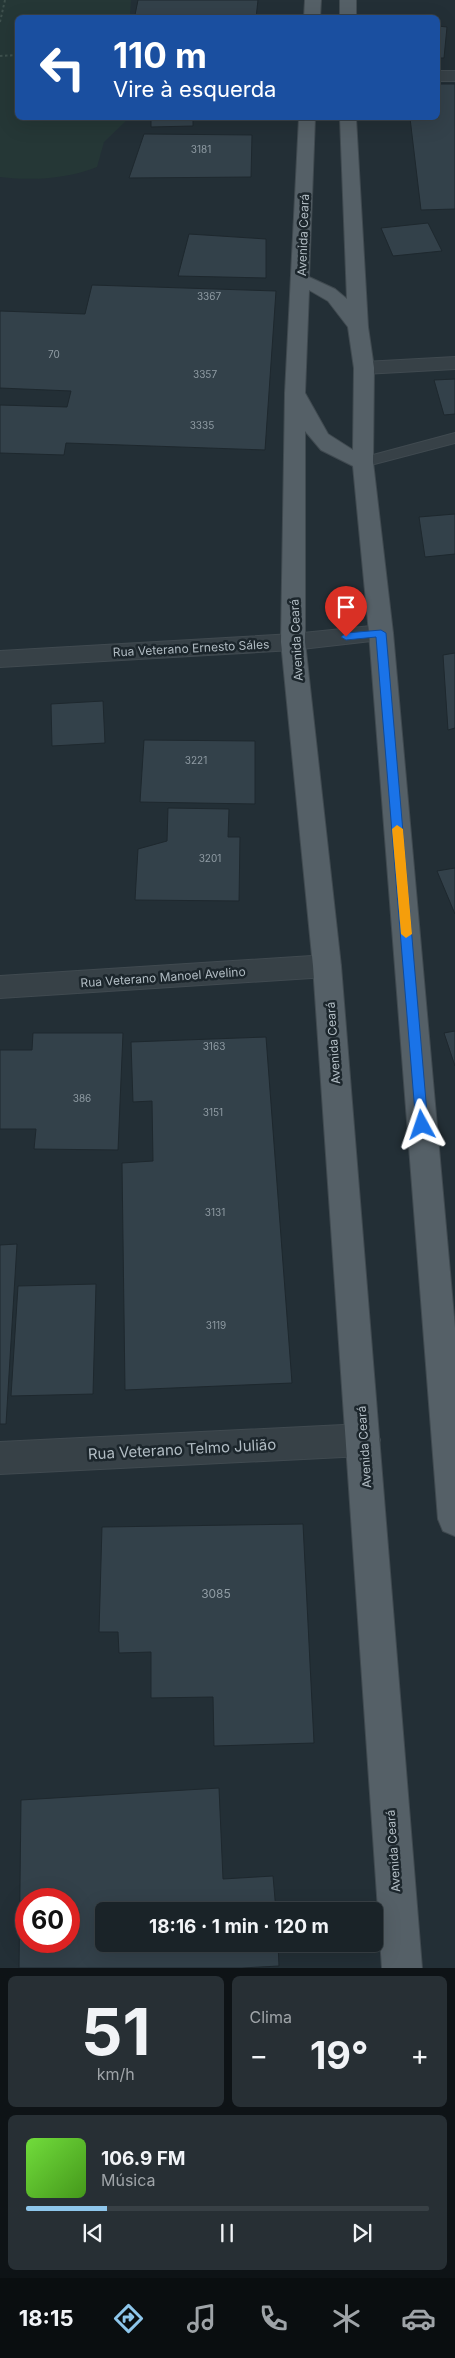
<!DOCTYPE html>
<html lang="pt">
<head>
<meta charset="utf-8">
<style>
  body { margin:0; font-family:Inter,sans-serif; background:#272f34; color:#f1f3f6; height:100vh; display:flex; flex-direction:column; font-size:19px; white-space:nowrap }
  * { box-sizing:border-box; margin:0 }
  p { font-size:16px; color:#9fa4a8 }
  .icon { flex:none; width:28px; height:28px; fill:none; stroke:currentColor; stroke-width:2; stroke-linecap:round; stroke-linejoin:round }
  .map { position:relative; height:1968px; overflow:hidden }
  .side { display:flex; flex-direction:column; gap:8px; padding:8px; background:#0e1316; flex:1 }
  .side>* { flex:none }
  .hud { position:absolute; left:15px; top:15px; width:425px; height:105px; border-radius:8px; box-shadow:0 5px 20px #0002,0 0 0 1px #384045; background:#1a4fa0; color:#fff; overflow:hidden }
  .speed { position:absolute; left:15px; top:1888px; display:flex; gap:10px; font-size:25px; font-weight:700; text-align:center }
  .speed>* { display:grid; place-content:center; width:65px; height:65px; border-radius:50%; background:#1a2328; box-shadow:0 5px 20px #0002,0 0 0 1px #384045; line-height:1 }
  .speed .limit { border:8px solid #d22; background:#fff; color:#111 }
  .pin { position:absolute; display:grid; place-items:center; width:42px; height:42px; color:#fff; margin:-51px -21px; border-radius:50% 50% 50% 0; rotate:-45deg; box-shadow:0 0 5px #0007 }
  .pin .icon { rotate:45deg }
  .me { position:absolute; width:55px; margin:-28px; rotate:355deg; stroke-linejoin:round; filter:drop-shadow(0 0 4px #0008) }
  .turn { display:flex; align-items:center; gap:18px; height:105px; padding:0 15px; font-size:22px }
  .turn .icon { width:65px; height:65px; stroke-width:2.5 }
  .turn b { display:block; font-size:35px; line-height:42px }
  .big { font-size:38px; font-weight:700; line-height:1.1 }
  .side .widget { flex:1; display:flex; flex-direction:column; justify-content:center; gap:8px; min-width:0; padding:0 18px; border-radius:8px; background:#272f34 }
  .side .dial { align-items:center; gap:0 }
  .dial b { font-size:65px; line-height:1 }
  .song { display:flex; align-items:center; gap:15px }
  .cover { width:60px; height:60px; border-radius:8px; background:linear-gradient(135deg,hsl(100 70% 55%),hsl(100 70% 35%)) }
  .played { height:5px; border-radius:2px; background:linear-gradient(90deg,#8ec6eb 20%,#384045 20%) }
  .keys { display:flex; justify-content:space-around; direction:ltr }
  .heat { display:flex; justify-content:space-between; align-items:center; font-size:28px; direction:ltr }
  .side .tiles { flex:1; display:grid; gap:8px; grid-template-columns:1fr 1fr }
  .widget:last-child { grid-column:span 2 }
  .trip { position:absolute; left:95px; top:1902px; width:288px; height:50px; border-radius:8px; background:#1a2328; box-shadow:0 5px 20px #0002,0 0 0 1px #384045; font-weight:700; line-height:50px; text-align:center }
  .dock { display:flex; height:80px; justify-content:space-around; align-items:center; background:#0a0e10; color:#9fa4a8 }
  .dock .icon { width:35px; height:35px }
  .dock .selected { color:#8ec6eb }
  .dock b { font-size:22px; color:#f1f3f6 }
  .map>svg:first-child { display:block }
  .green { fill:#253736 }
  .building { fill:#33414a; stroke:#1e282e; fill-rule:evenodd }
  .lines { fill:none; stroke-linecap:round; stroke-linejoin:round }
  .lane-casing { stroke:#404a50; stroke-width:2 }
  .street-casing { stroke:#404a50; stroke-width:2 }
  .primary-casing { stroke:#404a50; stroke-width:2 }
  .path { stroke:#3e504d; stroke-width:2; stroke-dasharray:2.5 2.5; stroke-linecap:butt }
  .lane { fill:#374147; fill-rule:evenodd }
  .street { fill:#374147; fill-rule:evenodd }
  .primary { fill:#556067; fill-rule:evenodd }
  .route { fill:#1a73e8; stroke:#114b97 }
  .slow { fill:#f59e0b }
  .labels { text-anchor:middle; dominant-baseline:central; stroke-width:5; stroke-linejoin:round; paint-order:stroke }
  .number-label { font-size:10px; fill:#909ca4 }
  .street-label { font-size:12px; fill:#b1bcc3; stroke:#1c262c }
  .near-number-label { font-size:12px; fill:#909ca4 }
  .near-street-label { font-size:15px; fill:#b1bcc3; stroke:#1c262c }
</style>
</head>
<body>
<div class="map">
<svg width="455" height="1968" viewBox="0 0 455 1968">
  <rect width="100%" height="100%" fill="#232f36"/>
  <!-- green -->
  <path class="green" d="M 0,0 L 131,0 L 130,17 L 18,18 L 18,118 L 129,118 L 104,142 L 97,167 C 66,179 33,181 0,177 Z"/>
  <!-- building -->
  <path class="building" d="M 138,0 L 258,0 L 256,18 L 153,18 L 135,15 Z
    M 438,26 L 447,27 L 444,58 L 438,58 Z
    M 438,84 L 455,84 L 455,209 L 421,210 L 410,118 L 438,118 Z
    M 151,118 L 193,118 L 193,126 L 151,127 Z
    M 144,134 L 252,135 L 251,177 L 129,178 Z
    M 428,223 L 442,251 L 393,256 L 381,228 Z
    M 189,234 L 266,239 L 266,278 L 178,276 Z
    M 92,285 L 276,291 L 265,450 L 66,443 L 64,455 L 0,453 L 0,405 L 67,407 L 71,391 L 0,388 L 0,311 L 85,314 Z
    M 455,379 L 455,414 L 444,415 L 434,380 Z
    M 455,514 L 455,554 L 425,557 L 419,517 Z
    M 455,653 L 455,728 L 448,730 L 443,655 Z
    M 103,701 L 105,743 L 52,746 L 51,704 Z
    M 144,740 L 255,741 L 255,804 L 140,802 Z
    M 168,808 L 229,809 L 228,837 L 240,837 L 239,901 L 135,900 L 138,849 L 167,841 Z
    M 455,868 L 455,914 L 437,871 Z
    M 455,1031 L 455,1066 L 444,1033 Z
    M 33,1033 L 123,1033 L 118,1150 L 34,1149 L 36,1129 L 0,1129 L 0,1050 L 32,1050 Z
    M 266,1037 L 292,1383 L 125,1390 L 122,1163 L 153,1161 L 152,1101 L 133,1102 L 131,1042 Z
    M 17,1244 L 6,1424 L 0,1424 L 0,1245 Z
    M 96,1284 L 93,1394 L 11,1396 L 18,1286 Z
    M 303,1524 L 314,1743 L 214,1746 L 213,1697 L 151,1698 L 151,1652 L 119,1653 L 118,1632 L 99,1632 L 102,1527 Z
    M 219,1788 L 223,1879 L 273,1876 L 276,1911 L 104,1911 L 104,1944 L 278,1944 L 279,1966 L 242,1968 L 19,1968 L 21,1800 ZM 26,1899 L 69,1899 L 69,1941 L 26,1941 Z"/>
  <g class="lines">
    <!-- lane casing -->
    <g class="lane-casing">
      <path id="lane" d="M 455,433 L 455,443 L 363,467 L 355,462 L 358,459 Z"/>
    </g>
    <!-- street casing -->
    <g class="street-casing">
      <path id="street" d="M 438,71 L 455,71 L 455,81 L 438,81 Z
        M 455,357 L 455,369 L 364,374 L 357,372 L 354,368 L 357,364 L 364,362 Z
        M 381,625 L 389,627 L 393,633 L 389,639 L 293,650 L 0,667 L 0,651 L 293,634 Z
        M 327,955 L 337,958 L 341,966 L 337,974 L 327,977 L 0,998 L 0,976 Z
        M 363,1424 L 375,1428 L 380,1440 L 375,1452 L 363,1456 L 0,1474 L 0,1442 Z"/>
    </g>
    <!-- primary casing -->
    <g class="primary-casing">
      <path id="primary" d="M 305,0 L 321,0 L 320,18 L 304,18 Z
        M 340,0 L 356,0 L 356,18 L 340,18 Z
        M 299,118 L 315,118 L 309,277 L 335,289 L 347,299 L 340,118 L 356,118 L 368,327 L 374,368 L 373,462 L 393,633 L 455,1328 L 455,1536 L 443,1531 L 438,1519 L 369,633 L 353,466 L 321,450 L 305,431 L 305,642 L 341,966 L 422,1968 L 382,1968 L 313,966 L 281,642 L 285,393 ZM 309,290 L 328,301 L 348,327 L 354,368 L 353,450 L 328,434 L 305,393 Z"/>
    </g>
    <!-- path -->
    <path class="path" d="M 0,22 L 5,0
      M 0,56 L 18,55"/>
    <!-- lane -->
    <use href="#lane" class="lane"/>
    <!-- street -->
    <use href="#street" class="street"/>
    <!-- primary -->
    <use href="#primary" class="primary"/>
  </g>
  <!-- route -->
  <path class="route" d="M 381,630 L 386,633 L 428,1125 L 422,1130 L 416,1125 L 376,637 L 346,640 L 341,637 L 346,633 Z"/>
  <!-- slow -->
  <path class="slow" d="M 397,825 L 403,829 L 412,934 L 406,938 L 401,934 L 392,829 Z"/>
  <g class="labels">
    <!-- number labels -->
    <g class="number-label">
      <text x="201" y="149">3181</text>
      <text x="209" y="296">3367</text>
      <text x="54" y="354">70</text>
      <text x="205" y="374">3357</text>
      <text x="202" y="425">3335</text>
      <text x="196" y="760">3221</text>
      <text x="210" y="858">3201</text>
      <text x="214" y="1046">3163</text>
      <text x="82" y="1098">386</text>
      <text x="213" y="1112">3151</text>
      <text x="215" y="1212">3131</text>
      <text x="216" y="1325">3119</text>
    </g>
    <!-- street labels -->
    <g class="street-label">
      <text transform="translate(303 235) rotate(-88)">Avenida Ceará</text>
      <text transform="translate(296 640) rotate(-93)">Avenida Ceará</text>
      <text transform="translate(191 648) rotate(-3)">Rua Veterano Ernesto Sáles</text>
      <text transform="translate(163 977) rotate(-4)">Rua Veterano Manoel Avelino</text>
      <text transform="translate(333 1043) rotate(-94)">Avenida Ceará</text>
      <text transform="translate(364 1447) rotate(-94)">Avenida Ceará</text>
      <text transform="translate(393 1851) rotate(-94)">Avenida Ceará</text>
    </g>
    <!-- near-number labels -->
    <g class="near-number-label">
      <text x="216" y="1593">3085</text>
    </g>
    <!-- near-street labels -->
    <g class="near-street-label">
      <text transform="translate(182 1449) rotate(-3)">Rua Veterano Telmo Julião</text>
    </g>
  </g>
</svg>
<div class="speed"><div class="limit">60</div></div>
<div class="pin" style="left:346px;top:637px;background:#d93025"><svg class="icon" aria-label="arrive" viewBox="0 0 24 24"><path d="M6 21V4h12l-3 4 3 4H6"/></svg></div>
<svg class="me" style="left:422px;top:1125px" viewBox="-20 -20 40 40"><path d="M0-17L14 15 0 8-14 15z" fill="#1a73e8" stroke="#fff" stroke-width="4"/></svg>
<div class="trip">18:16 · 1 min · 120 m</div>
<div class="hud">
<div class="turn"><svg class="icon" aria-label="left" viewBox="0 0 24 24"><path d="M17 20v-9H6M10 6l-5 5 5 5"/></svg><div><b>110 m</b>Vire à esquerda</div></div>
</div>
</div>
<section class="side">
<div class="tiles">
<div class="widget dial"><b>51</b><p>km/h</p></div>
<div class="widget"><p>Clima</p>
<div class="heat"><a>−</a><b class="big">19°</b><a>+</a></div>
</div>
<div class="widget">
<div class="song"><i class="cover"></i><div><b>106.9 FM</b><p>Música</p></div></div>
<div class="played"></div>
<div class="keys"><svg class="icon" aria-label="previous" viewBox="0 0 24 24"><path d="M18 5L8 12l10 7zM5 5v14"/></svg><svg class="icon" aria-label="pause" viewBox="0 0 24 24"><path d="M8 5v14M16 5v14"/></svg><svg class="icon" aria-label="next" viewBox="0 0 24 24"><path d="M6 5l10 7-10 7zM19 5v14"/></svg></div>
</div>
</div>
</section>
<nav class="dock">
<b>18:15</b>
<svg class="icon selected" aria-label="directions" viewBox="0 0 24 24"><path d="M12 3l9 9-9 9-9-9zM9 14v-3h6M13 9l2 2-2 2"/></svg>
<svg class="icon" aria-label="music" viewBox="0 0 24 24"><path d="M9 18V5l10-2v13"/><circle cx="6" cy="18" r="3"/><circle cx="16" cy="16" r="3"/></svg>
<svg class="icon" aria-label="phone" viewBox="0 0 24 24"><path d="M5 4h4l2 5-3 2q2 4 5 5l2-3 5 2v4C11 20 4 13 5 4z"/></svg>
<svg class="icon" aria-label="climate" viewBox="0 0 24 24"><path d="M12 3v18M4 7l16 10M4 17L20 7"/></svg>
<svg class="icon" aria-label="car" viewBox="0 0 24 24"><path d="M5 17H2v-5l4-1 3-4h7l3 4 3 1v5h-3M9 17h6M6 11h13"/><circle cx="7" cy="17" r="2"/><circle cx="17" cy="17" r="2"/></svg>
</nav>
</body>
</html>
